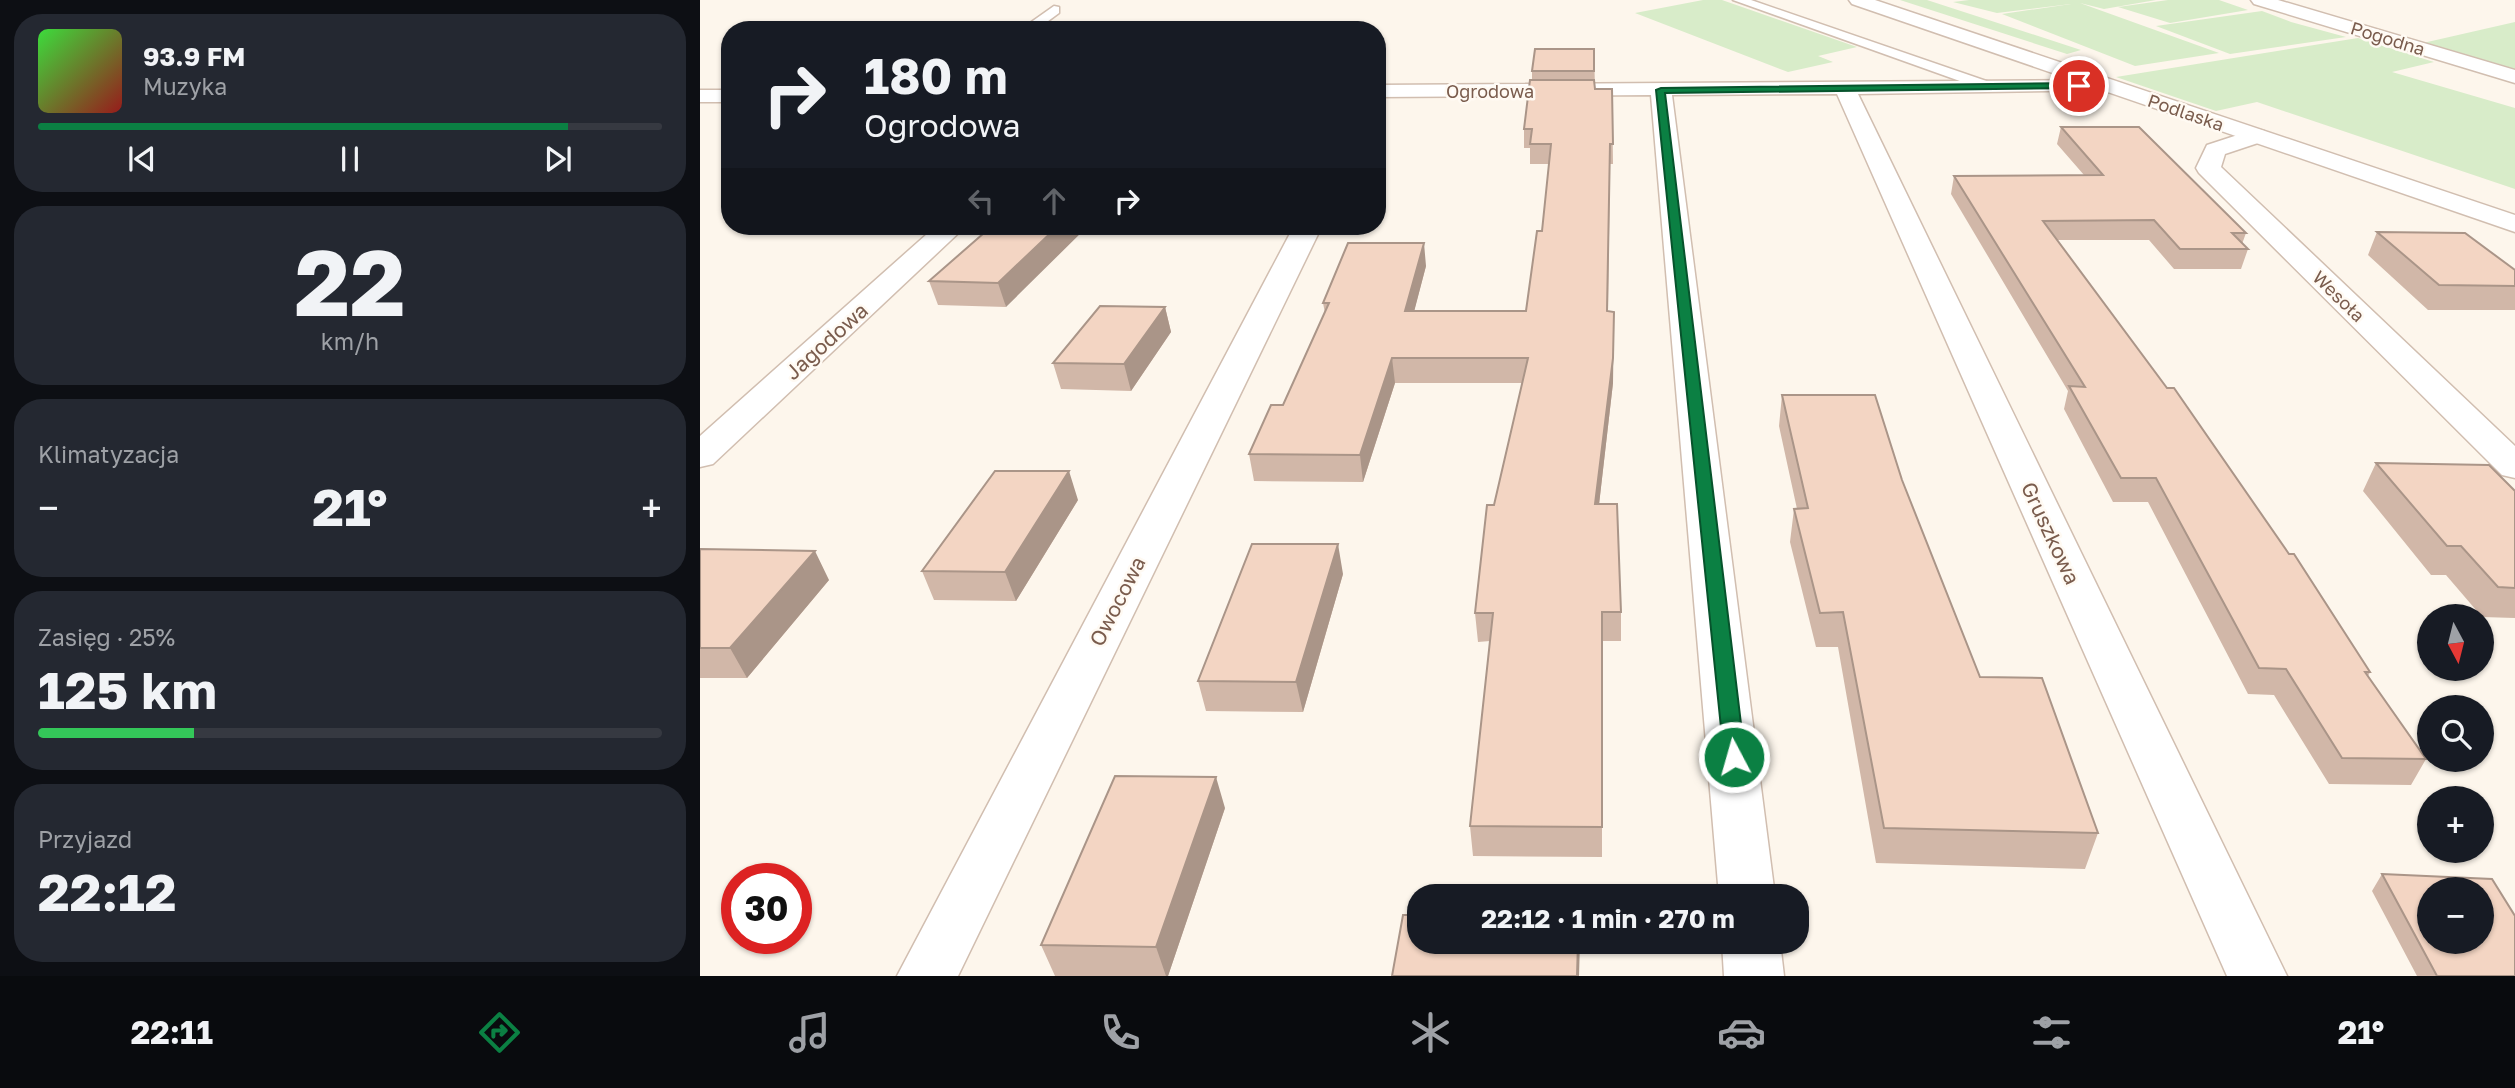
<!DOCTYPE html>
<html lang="pl">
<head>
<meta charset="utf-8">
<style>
  body { margin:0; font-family:"Golos Text",sans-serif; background:#242831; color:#f1f3f6; height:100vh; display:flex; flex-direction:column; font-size:26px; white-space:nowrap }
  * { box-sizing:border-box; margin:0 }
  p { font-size:23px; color:#9ea1a6 }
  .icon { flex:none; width:38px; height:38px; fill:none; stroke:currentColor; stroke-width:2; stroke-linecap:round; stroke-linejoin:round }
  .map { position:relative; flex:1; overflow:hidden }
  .side { display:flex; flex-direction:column; gap:14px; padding:14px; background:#0d0f14; width:700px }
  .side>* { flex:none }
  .hud { position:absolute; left:21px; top:21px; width:665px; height:214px; border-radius:28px; box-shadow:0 2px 5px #0004; background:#171b24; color:#f1f3f6; overflow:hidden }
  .needle { width:46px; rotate:173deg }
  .tools { position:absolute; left:1717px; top:604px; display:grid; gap:14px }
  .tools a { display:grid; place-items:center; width:77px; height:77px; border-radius:50%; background:#171b24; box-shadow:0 2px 5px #0004; font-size:35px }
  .speed { position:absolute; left:21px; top:863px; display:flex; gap:14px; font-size:35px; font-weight:700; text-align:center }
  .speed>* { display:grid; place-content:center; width:91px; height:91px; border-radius:50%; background:#171b24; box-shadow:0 2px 5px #0004; line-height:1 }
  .speed .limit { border:10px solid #d22; background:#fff; color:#111 }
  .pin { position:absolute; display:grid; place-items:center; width:60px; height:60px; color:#fff; margin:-30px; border:4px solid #fff; border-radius:50%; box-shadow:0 2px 7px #0007 }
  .me { position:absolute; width:77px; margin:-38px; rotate:354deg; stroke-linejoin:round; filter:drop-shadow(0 0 5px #0008) }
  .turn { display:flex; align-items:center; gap:24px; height:147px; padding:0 28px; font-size:32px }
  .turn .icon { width:91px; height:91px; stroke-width:2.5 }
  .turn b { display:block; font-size:49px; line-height:60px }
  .lanes { display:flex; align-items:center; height:66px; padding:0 28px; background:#0003; justify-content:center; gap:35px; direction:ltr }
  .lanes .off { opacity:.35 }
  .big { font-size:52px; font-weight:700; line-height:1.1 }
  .side .card { flex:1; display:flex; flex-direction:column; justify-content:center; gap:10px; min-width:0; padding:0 24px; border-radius:28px; background:#242831 }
  .side .dial { align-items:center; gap:0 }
  .dial b { font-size:91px; line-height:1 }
  .song { display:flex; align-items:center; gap:21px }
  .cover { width:84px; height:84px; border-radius:10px; background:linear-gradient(135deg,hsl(120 70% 55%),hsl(0 70% 35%)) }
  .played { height:7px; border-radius:4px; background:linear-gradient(90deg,#0b8043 85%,#363941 85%) }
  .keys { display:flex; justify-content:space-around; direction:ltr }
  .heat { display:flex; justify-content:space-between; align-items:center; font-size:38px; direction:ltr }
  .charge { height:10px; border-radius:5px; background:linear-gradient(90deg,#34c759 25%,#363941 0) }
  .trip { position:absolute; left:707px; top:884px; width:402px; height:70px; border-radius:28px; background:#171b24; box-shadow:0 2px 5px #0004; font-weight:700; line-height:70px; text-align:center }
  .tab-bar { display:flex; height:112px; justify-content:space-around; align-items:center; background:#090b0e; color:#9ea1a6 }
  .tab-bar .icon { width:49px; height:49px }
  .tab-bar .selected { color:#0b8043 }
  .tab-bar b { font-size:32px; color:#f1f3f6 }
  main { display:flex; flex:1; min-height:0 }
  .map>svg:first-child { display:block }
  .green { fill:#d8ecc9 }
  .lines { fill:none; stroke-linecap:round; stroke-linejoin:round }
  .service-casing { stroke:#d1beb0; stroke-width:3 }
  .minor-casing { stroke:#d1beb0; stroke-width:3 }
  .tertiary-casing { stroke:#d1beb0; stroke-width:3 }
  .service { fill:#fff; fill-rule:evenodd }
  .minor { fill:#fff; fill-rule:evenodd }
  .tertiary { fill:#fff; fill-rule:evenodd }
  .wall { fill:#d1b7a8 }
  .shaded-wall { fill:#aa9588 }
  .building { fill:#f3d5c3; stroke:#aa9588; stroke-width:2; fill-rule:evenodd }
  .route { fill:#0b8043; stroke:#07532c; stroke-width:2 }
  .labels { text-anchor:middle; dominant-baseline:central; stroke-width:5; stroke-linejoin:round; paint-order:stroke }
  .far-street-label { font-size:18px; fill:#7a5c4d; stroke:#fffaf3 }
  .street-label { font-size:21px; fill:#7a5c4d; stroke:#fffaf3 }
</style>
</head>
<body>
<main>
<section class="side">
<div class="card">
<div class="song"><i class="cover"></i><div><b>93.9 FM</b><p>Muzyka</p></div></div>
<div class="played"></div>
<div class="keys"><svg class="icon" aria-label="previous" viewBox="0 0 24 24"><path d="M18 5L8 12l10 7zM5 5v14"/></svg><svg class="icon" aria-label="pause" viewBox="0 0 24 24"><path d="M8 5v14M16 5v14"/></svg><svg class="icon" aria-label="next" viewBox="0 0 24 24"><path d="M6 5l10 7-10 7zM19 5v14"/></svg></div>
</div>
<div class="card dial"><b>22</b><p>km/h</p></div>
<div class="card"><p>Klimatyzacja</p>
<div class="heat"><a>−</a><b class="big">21°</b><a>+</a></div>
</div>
<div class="card"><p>Zasięg · 25%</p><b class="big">125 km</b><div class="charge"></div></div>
<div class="card"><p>Przyjazd</p><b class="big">22:12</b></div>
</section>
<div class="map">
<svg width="1815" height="976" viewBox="0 0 1815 976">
  <rect width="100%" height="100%" fill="#fdf6ec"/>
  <!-- green -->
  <path class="green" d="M 1003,0 L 1022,0 L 1157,47 L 1118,56 L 1133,62 L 1088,72 L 935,13 Z
    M 1200,0 L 1227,0 L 1381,50 L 1367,54 Z
    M 1269,0 L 1456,0 L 1404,9 L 1380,3 L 1519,53 L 1435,66 L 1302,14 L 1371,4 L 1297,13 L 1253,2 Z
    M 1468,0 L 1519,0 L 1548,10 L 1470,23 L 1418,7 Z
    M 1562,11 L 1591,22 L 1646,37 L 1530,54 L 1456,26 Z
    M 1815,22 L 1815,72 L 1723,43 Z
    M 1658,38 L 1734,62 L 1692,72 L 1815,108 L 1815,189 L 1557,102 L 1516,111 L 1416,77 Z"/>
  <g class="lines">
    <!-- service casing -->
    <g class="service-casing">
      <path id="service" d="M 1033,0 L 1051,0 L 1295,84 L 1298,87 L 1295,90 L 1285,90 Z
        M 354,6 L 359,7 L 359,13 L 336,30 L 320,30 Z
        M 518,23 L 523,24 L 523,30 L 509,30 Z"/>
    </g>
    <!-- minor casing -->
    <g class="minor-casing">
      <path id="minor" d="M 1551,0 L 1578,0 L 1815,70 L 1815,83 L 1554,4 Z
        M 1407,80 L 1414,82 L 1417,86 L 1414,90 L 1158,94 L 1587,976 L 1527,976 L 1137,94 L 972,95 L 1075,896 L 1019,896 L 951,95 L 677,97 L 677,85 Z
        M 0,90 L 30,90 L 30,102 L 0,102 Z
        M 1556,129 L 1564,131 L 1568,136 L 1564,141 L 1525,154 L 1521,167 L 1815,446 L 1815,478 L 1802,475 L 1499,173 L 1496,168 L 1507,145 Z
        M 236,226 L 266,226 L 13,464 L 0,467 L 0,436 Z
        M 594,226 L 622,226 L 258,976 L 197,976 Z
        M 1022,942 L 1080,942 L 1084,976 L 1024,976 Z"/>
    </g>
    <!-- tertiary casing -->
    <g class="tertiary-casing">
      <path id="tertiary" d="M 1149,0 L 1175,0 L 1815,215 L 1815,232 L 1152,4 Z"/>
    </g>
    <!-- service -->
    <use href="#service" class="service"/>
    <!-- minor -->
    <use href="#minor" class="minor"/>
    <!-- tertiary -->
    <use href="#tertiary" class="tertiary"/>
  </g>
  <!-- wall -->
  <path class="wall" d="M 894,49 L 895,89 L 912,89 L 913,164 L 910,164 L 908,311 L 913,383 L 899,504 L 921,612 L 921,641 L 902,641 L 902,857 L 773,856 L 770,826 L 790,641 L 778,642 L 775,613 L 794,505 L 823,383 L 695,383 L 663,482 L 554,481 L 549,454 L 583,405 L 625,313 L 623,303 L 726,266 L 714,311 L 826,311 L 842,231 L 849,164 L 830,164 L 830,148 L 824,148 L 824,129 L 832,80 L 832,71 Z
    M 1361,127 L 1546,233 L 1542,244 L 1548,249 L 1541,269 L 1474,269 L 1449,240 L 1357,240 L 1670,672 L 1668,676 L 1726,759 L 1711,785 L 1629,784 L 1574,695 L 1548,694 L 1448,502 L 1413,502 L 1364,409 L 1368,391 L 1251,194 L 1254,176 L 1384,175 L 1357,144 Z
    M 292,226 L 306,307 L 238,305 L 229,281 Z
    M 1677,232 L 1815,286 L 1815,310 L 1728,310 L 1668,255 Z
    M 465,307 L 471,332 L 431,391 L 361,389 L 353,363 Z
    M 1082,395 L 1202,480 L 1280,677 L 1398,833 L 1385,869 L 1176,863 L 1138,647 L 1116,647 L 1090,542 L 1094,509 L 1097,509 L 1079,426 Z
    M 1676,463 L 1815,491 L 1815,618 L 1782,617 L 1746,575 L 1731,575 L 1663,491 Z
    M 378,500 L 316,601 L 234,600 L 222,571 Z
    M 0,549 L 129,580 L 47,678 L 0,678 Z
    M 643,574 L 603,712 L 506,711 L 498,681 Z
    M 525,808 L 468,976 L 355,976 L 341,945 Z
    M 1682,874 L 1815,976 L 1717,976 L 1672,891 Z"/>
  <!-- shaded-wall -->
  <path class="shaded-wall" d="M 358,226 L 388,226 L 306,307 L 298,283 Z
    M 724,243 L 726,266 L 708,335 L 705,311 Z
    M 465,307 L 471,332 L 431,391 L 424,364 Z
    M 914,312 L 913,383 L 896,531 L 895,504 Z
    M 692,358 L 695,383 L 663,482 L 660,455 Z
    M 369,471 L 378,500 L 316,601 L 305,572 Z
    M 638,544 L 643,574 L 603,712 L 596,682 Z
    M 115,551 L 129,580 L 47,678 L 30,648 Z
    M 516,777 L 525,808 L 468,976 L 466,976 L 456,947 Z
    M 878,942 L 880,942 L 879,976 L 877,976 Z"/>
  <!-- building -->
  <path class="building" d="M 835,49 L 894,49 L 894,71 L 832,71 Z
    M 830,80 L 894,80 L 895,89 L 912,89 L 913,144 L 910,144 L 907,311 L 914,312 L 913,358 L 895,504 L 917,504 L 921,612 L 902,612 L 902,827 L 770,826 L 793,613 L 775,613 L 787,505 L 794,505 L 828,358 L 692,358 L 660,455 L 549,454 L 571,405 L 583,405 L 629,303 L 623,303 L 648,243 L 724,243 L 705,311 L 826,311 L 837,231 L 842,231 L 851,144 L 830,144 L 832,129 L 824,129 Z
    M 1361,127 L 1439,127 L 1546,233 L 1532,233 L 1548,249 L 1480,249 L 1454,220 L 1343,221 L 1467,388 L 1474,388 L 1589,554 L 1594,554 L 1670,672 L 1665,672 L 1726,759 L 1642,758 L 1586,669 L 1559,668 L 1456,478 L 1421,478 L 1369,386 L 1385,387 L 1254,176 L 1403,175 Z
    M 292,226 L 358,226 L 298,283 L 229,281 Z
    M 1677,232 L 1765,233 L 1815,270 L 1815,286 L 1739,285 Z
    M 400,306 L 465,307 L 424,364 L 353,363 Z
    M 1082,395 L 1175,395 L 1202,480 L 1280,677 L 1342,678 L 1398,833 L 1184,828 L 1143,612 L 1120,613 L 1094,509 L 1108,508 Z
    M 1676,463 L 1789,465 L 1815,491 L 1815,588 L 1798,587 L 1761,546 L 1747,546 Z
    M 295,471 L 369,471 L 305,572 L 222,571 Z
    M 552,544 L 638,544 L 596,682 L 498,681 Z
    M 0,549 L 115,551 L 30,648 L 0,648 Z
    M 415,776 L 516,777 L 456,947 L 341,945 Z
    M 1682,874 L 1792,879 L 1815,916 L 1815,976 L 1737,976 ZM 1729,889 L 1782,889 L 1782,942 L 1729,942 Z
    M 703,915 L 719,915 L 719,942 L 878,942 L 877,976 L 692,976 Z"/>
  <!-- route -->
  <path class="route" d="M 1379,83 L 1382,88 L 965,93 L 1045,757 L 1042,763 L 1034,765 L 1027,763 L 1024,757 L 956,90 L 961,88 Z"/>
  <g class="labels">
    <!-- far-street labels -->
    <g class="far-street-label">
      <text transform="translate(1688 38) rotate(17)">Pogodna</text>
      <text x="790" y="91">Ogrodowa</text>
      <text transform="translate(1486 112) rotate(19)">Podlaska</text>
      <text transform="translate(1639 296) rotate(44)">Wesoła</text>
    </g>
    <!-- street labels -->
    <g class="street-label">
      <text transform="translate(126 341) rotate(-42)">Jagodowa</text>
      <text transform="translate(1351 533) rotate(65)">Gruszkowa</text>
      <text transform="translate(417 601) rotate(-63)">Owocowa</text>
    </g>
  </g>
</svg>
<div class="tools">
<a><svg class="needle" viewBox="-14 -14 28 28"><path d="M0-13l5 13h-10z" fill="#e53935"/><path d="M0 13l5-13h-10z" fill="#9ea1a6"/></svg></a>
<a><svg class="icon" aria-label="search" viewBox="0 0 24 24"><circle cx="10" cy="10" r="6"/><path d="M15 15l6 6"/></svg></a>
<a>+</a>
<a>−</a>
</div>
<div class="speed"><div class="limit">30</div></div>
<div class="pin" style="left:1379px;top:86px;background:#d93025"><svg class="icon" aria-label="arrive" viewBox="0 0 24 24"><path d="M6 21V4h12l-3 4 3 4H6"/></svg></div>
<svg class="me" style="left:1034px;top:757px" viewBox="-20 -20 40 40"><circle r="17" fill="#0b8043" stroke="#fff" stroke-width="3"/><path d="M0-11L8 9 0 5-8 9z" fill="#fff"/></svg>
<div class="trip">22:12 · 1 min · 270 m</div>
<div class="hud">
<div class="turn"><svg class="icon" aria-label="right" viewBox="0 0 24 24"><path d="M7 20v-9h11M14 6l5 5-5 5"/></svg><div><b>180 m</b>Ogrodowa</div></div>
<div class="lanes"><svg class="icon off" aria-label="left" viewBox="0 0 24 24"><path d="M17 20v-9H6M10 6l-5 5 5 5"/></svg><svg class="icon off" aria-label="ahead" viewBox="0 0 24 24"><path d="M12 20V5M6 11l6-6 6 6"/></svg><svg class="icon" aria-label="right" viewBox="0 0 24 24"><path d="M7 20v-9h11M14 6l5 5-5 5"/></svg></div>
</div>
</div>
</main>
<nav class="tab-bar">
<b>22:11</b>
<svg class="icon selected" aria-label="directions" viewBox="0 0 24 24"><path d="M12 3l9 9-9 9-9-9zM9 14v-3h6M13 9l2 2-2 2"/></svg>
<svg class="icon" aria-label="music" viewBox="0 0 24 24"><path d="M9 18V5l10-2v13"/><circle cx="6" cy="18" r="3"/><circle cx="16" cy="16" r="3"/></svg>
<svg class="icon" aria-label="phone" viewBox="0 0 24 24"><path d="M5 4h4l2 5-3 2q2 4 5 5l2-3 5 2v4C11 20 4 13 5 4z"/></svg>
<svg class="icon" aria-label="climate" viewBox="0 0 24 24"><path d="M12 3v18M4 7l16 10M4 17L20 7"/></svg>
<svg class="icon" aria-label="car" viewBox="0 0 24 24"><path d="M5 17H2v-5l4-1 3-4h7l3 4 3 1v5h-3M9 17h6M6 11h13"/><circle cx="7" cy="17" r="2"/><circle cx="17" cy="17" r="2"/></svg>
<svg class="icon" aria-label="filters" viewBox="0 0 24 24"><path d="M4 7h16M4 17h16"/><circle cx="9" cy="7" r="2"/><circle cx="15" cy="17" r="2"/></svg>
<b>21°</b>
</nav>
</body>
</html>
